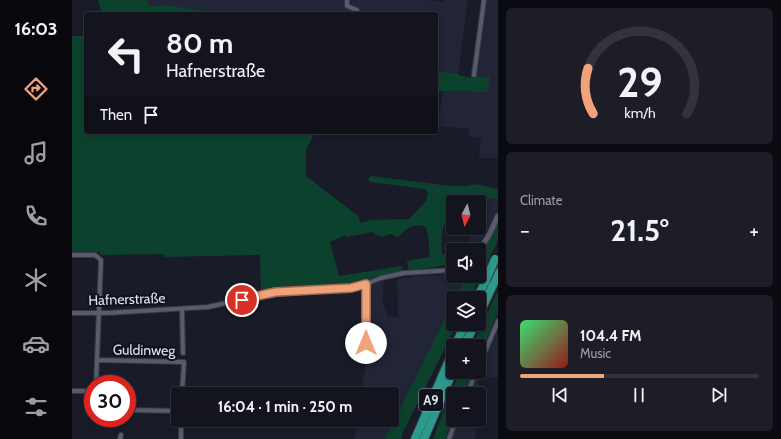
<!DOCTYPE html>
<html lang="en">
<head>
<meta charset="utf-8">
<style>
  body { margin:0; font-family:Cabin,sans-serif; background:#1c1d27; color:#f1f3f6; height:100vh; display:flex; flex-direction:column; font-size:15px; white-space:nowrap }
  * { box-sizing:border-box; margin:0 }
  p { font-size:13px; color:#9d9ea4 }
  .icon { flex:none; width:22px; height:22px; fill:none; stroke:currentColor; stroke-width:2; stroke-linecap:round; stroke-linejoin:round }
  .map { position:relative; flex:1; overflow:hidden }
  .sheet { display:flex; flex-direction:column; gap:8px; padding:8px; background:#0a0b10; width:283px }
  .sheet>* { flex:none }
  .guide { position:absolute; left:12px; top:12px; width:354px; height:122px; border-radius:4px; box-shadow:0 2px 6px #0003,0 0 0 1px #32333c; background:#13141e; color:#f1f3f6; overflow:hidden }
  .needle { width:26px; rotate:187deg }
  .controls { position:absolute; left:374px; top:195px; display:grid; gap:8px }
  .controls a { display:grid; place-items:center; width:40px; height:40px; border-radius:4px; background:#13141e; box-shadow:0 2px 6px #0003,0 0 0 1px #32333c; font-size:20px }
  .speed { position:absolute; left:12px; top:375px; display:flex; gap:8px; font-size:20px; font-weight:700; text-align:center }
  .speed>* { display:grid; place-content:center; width:52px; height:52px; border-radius:50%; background:#13141e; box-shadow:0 2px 6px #0003,0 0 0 1px #32333c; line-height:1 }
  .speed .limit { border:6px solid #d22; background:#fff; color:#111 }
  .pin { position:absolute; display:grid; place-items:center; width:34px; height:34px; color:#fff; margin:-17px; border:2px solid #fff; border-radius:50%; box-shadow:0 1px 4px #0007 }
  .me { position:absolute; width:44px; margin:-22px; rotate:0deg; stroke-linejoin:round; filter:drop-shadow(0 0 3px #0008) }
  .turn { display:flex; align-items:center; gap:14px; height:84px; padding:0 16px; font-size:18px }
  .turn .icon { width:52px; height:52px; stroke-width:2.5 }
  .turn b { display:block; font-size:28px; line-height:34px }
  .then { display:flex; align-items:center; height:38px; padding:0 16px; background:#0003; gap:8px; font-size:15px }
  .big { font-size:30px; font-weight:700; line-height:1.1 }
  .sheet .widget { flex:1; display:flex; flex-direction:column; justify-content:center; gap:6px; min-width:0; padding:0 14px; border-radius:6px; background:#1c1d27 }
  .sheet .dial { align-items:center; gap:0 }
  .dial svg { height:104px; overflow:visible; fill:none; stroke:#32333c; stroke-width:7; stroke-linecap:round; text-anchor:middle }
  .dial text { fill:#f1f3f6; stroke:none }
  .song { display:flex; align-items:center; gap:12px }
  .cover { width:48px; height:48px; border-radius:6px; background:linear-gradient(135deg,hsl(140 70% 55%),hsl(0 70% 35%)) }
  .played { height:4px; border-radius:2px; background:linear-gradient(90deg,#f0a27a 35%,#32333c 35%) }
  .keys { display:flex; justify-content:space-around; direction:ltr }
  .heat { display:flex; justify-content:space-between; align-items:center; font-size:22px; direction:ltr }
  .trip { position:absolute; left:99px; top:387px; width:228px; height:40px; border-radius:4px; background:#13141e; box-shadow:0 2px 6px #0003,0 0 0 1px #32333c; font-weight:700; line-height:40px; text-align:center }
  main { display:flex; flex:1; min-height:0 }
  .dock { display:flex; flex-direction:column; width:72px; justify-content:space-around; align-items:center; background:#08080c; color:#9d9ea4 }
  .dock .icon { width:28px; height:28px }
  .dock .active { color:#f0a27a }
  .dock b { font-size:18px; color:#f1f3f6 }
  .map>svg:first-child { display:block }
  .built { fill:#222437 }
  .green { fill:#0c422d }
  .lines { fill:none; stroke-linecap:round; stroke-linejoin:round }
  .minor-casing { stroke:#363742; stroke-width:6 }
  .tertiary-casing { stroke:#363742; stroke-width:7 }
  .motorway-casing { stroke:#363742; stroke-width:10 }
  .minor { stroke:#585b6b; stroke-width:4 }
  .tertiary { stroke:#585b6b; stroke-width:5 }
  .motorway { stroke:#2c9a8b; stroke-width:8 }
  .motorway-bridge-casing { stroke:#363742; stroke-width:10; stroke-linecap:butt }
  .motorway-bridge { stroke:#2c9a8b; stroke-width:8 }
  .route-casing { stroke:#9c694f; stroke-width:10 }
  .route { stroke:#f0a27a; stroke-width:7 }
  .labels { text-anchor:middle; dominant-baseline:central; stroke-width:4; stroke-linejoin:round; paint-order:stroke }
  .shield { fill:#10121e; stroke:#a4a5b0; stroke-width:1 }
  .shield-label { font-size:13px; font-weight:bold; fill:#e3e4ee }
  .street-label { font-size:14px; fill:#e3e4ee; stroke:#10121e }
</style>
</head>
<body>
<main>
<nav class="dock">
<b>16:03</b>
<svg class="icon active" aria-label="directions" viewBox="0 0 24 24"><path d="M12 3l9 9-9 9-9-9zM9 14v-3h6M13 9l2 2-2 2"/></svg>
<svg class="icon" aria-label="music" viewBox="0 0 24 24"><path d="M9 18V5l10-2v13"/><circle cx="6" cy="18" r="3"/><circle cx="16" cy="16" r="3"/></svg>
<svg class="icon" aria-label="phone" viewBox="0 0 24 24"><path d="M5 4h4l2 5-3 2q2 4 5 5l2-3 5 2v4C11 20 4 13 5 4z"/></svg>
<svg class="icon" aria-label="climate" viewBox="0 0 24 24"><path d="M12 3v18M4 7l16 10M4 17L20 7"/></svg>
<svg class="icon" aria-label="car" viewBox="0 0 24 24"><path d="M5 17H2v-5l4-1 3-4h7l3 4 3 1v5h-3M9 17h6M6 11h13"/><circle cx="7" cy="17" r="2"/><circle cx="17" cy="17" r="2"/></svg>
<svg class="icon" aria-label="filters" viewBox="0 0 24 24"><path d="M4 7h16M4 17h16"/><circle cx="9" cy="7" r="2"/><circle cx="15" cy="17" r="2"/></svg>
</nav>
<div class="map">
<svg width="426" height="439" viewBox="0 0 426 439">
  <rect width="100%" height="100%" fill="#191b28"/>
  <!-- built -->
  <path class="built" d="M 76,0 L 353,0 L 372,2 L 372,0 L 396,0 L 386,74 L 364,71 L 364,14 L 156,14 L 93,5 L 77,6 Z
    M 409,0 L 426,0 L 426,158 L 407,158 L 409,138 L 397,137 L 397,129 L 365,126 L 371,91 L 415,92 L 400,76 L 398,78 Z
    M 403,197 L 426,199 L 426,211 L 403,250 L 396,250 L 399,228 L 407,228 L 407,202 L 402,202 Z
    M 381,274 L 381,276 L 394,276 L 383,298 L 381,298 L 381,302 L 313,439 L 282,439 L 285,420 L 320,420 L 320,394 L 289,394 L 294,363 L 293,320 L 294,289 L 304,283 L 312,281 L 310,299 L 316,317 L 326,317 L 325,279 L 345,276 Z
    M 426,311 L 426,378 L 407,377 L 406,394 L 391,394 L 401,372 L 407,372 L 407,357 Z
    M 381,419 L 381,420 L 404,420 L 403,439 L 373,439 Z"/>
  <!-- green -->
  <path class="green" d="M 26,0 L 76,0 L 77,6 L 93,5 L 156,14 L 30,14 Z
    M 0,36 L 14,36 L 14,132 L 243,132 L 234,150 L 234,176 L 286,216 L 289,223 L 299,220 L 337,219 L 354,201 L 356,193 L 353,189 L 298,182 L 296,179 L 299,176 L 378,186 L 395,186 L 403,184 L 426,189 L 426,199 L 403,197 L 402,202 L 391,202 L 391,201 L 384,200 L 382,202 L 381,202 L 381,205 C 371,225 368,231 370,254 L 376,255 L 381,257 L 381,264 L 337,271 L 335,261 L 358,257 L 356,235 L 354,227 C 342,222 334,229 326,237 L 318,234 L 310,237 L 300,232 L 275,237 L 274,235 L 258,242 L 267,276 L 330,266 L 330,271 L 302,277 L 286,284 L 264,286 L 207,288 L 189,291 L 188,255 L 93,257 L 92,254 L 30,255 L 27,252 L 0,253 Z
    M 364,71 L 386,74 L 387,75 L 398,78 L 400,76 L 418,77 L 415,92 L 364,91 Z
    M 426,221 L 426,240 L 414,265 L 411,263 L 408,260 L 409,254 Z
    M 394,276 L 408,277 L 398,298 L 383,298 Z
    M 426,290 L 426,311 L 407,357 L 407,346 L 400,346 Z
    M 381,302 L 381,324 L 385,324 L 331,432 L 329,439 L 313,439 Z
    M 388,372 L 401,372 L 391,394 L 381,394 L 381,419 L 373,439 L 361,439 L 378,394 Z"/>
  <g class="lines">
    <!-- minor casing -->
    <g class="minor-casing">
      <path id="minor" d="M 275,0 L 275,6 L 285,10
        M 402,75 L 412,0
        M 0,255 L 23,255 L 29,260 L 24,384
        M 294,284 L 294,343
        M 110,309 L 111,353
        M 0,313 L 35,313 L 136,307 L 194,294 L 213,291 L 279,288 L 294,284 L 309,278 L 332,273 L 381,270
        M 25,360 L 112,362 L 110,394
        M 407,366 L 426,321
        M 0,391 L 21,391
        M 395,394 L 404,372
        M 55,410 L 106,411
        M 48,439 L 49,435
        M 109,439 L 109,420
        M 377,439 L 384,420"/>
    </g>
    <!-- tertiary casing -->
    <g class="tertiary-casing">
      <path id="tertiary" d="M 407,251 L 417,235 L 426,216
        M 407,269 L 426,270"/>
    </g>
    <!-- motorway casing -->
    <g class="motorway-casing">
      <path id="motorway" d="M 405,298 L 414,280
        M 407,315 L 426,274
        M 383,346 L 393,324
        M 392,346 L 403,324
        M 343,439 L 381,351
        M 352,439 L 381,371"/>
    </g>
    <!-- minor -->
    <use href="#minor" class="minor"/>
    <!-- tertiary -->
    <use href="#tertiary" class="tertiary"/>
    <!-- motorway -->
    <use href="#motorway" class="motorway"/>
    <!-- motorway-bridge casing -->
    <g class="motorway-bridge-casing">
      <path id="motorway-bridge" d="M 414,280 L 423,259"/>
    </g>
    <!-- motorway-bridge -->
    <use href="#motorway-bridge" class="motorway-bridge"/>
  </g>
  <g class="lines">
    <!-- route casing -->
    <g class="route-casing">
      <path id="route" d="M 170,300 L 194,294 L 204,292 L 279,288 L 294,284 L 294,343"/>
    </g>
    <!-- route -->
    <use href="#route" class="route"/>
  </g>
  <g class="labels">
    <!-- shield labels -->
    <rect class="shield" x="347" y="389" width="24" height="22" rx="3"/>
    <g class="shield-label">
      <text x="359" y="400">A9</text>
    </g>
    <!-- street labels -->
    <g class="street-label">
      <text transform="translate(55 299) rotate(-2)">Hafnerstraße</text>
      <text transform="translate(72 350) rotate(1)">Guldinweg</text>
    </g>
  </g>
</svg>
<div class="controls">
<a><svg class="needle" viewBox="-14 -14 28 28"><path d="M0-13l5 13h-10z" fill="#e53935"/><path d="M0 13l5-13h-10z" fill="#9d9ea4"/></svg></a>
<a><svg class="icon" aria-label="sound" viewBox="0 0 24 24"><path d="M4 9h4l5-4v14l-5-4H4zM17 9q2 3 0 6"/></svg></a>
<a><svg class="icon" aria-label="layers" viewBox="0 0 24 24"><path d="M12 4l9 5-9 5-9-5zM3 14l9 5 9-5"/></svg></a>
<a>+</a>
<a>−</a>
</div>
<div class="speed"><div class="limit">30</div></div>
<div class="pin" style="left:170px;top:300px;background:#d93025"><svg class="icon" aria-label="arrive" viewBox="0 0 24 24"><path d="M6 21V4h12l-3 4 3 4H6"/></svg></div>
<svg class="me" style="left:294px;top:343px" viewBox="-20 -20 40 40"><circle r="19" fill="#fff"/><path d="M0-13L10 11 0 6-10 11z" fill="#f0a27a"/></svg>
<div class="trip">16:04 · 1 min · 250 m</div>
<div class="guide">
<div class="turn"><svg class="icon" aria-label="left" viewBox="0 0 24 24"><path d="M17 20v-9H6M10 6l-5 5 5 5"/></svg><div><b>80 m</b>Hafnerstraße</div></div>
<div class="then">Then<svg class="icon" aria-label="arrive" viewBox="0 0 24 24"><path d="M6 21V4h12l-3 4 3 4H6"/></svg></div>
</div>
</div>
<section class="sheet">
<div class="widget dial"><svg viewBox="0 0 100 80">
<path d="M14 69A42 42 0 1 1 86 69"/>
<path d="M14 69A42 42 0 0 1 10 34" stroke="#f0a27a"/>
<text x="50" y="56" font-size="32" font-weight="700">29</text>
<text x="50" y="72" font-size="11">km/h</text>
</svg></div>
<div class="widget"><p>Climate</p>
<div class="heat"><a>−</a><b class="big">21.5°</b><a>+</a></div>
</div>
<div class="widget">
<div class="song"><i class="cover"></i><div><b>104.4 FM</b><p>Music</p></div></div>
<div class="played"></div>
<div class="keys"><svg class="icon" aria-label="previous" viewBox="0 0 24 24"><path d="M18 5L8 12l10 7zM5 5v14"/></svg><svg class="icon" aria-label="pause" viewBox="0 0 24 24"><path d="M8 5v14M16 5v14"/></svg><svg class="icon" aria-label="next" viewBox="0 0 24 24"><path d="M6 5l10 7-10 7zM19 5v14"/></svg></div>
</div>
</section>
</main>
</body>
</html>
